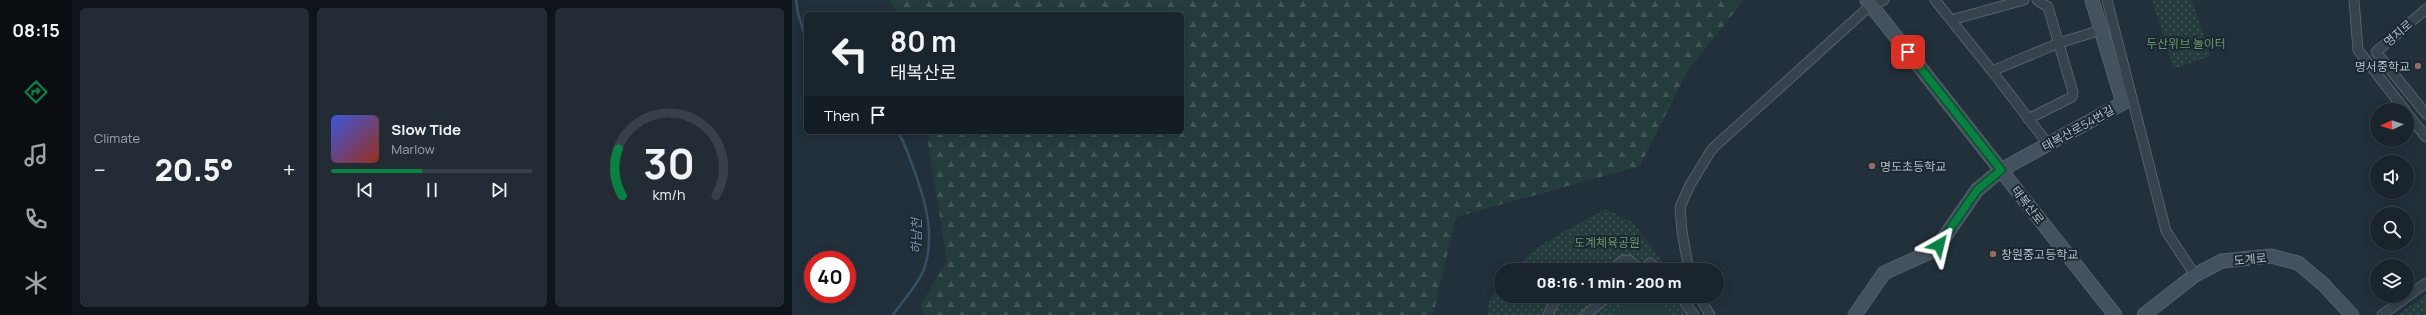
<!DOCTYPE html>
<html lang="en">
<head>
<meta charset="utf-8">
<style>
  body { margin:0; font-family:Manrope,"Noto Sans KR",sans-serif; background:#232c35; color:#f1f3f6; height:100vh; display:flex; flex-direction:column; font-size:15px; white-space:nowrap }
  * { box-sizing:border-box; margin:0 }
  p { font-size:13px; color:#9fa4aa }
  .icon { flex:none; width:22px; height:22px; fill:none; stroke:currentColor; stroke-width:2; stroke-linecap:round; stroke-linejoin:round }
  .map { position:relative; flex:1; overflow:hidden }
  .panel { display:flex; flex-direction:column; gap:8px; padding:8px; background:#0e1419; width:720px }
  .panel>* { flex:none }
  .hud { position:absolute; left:12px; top:12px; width:380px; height:122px; border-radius:6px; box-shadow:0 2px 10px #0003,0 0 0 1px #384149; background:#1a242d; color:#f1f3f6; overflow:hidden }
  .needle { width:26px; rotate:266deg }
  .tools { position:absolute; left:1578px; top:103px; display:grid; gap:8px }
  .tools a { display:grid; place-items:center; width:44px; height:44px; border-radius:50%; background:#1a242d; box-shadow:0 2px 10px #0003,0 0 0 1px #384149; font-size:20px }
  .speed { position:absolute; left:12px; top:251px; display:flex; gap:8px; font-size:20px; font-weight:700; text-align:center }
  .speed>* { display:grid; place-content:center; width:52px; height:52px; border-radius:50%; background:#1a242d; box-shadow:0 2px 10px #0003,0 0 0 1px #384149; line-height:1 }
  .speed .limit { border:6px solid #d22; background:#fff; color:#111 }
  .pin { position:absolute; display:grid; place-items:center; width:34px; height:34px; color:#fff; margin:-17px; border-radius:8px; box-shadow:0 2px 6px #0006 }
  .me { position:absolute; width:44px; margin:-22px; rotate:37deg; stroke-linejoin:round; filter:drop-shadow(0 0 3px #0008) }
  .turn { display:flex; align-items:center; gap:14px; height:84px; padding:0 20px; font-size:18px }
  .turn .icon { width:52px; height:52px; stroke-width:2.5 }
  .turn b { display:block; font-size:28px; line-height:34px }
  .then { display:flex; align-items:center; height:38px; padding:0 20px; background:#0003; gap:8px; font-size:15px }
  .big { font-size:30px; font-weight:800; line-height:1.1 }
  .panel .widget { flex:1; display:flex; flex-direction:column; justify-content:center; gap:6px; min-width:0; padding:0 14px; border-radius:6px; background:#232c35 }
  .panel .dial { align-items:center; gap:0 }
  .dial svg { height:104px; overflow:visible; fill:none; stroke:#384149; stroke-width:7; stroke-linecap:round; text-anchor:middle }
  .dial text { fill:#f1f3f6; stroke:none }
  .song { display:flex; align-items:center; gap:12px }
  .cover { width:48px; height:48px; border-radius:6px; background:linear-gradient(135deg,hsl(230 70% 55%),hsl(10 70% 35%)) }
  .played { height:4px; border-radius:2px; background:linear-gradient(90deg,#0b8043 45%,#384149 45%) }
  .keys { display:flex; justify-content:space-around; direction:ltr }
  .heat { display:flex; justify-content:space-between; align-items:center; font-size:22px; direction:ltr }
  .panel .tiles { flex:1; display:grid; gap:8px; grid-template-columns:repeat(3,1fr) }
  .trip { position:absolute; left:702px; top:263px; width:230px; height:40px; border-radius:20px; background:#1a242d; box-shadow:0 2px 10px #0003,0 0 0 1px #384149; font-weight:800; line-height:40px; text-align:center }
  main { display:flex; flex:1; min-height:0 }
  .tabs { display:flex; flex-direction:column; width:72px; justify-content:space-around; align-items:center; background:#0a0e12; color:#9fa4aa }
  .tabs .icon { width:28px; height:28px }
  .tabs .on { color:#0b8043 }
  .tabs b { font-size:18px; color:#f1f3f6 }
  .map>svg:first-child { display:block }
  .forest { fill:url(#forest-firs) }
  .park { fill:url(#park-dots) }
  .garden { fill:#243d3c }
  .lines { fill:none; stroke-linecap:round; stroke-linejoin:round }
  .stream { stroke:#354f63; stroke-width:2.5 }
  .street-casing { stroke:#54606a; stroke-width:11 }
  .secondary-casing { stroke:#54606a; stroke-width:15 }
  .street { stroke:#36424c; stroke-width:9 }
  .secondary { stroke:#44525f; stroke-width:13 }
  .route-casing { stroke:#07532c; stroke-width:10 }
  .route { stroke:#0b8043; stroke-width:7 }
  .education-dot { fill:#8d6e63; stroke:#1b2731; stroke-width:1.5 }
  .labels { text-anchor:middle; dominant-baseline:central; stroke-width:4; stroke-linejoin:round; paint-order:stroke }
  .street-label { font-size:12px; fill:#b1bdc8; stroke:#1b2731 }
  .park-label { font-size:12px; fill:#68996c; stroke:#1b2731 }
  .poi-label { font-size:12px; fill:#b1bdc8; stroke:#1b2731; text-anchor:start }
  .water-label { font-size:13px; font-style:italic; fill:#7092ab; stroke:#1b2731 }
</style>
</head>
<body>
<main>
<nav class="tabs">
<b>08:15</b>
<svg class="icon on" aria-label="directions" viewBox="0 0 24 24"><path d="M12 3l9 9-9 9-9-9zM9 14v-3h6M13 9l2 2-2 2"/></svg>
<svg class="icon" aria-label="music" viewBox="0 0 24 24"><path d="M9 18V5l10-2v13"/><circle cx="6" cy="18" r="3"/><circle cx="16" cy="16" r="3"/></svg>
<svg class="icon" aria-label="phone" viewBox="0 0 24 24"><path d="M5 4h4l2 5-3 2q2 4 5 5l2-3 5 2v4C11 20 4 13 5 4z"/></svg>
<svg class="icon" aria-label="climate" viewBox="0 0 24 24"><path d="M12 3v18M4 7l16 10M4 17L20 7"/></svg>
</nav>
<section class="panel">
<div class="tiles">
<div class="widget"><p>Climate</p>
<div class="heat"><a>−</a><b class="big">20.5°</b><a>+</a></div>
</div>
<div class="widget">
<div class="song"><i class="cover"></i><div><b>Slow Tide</b><p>Marlow</p></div></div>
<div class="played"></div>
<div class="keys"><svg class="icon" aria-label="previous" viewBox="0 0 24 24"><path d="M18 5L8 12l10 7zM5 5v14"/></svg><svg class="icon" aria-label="pause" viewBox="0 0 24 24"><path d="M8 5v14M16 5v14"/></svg><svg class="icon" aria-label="next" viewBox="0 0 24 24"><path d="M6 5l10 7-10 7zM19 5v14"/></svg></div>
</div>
<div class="widget dial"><svg viewBox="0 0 100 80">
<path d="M14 69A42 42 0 1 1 86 69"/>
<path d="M14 69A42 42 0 0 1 11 33" stroke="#0b8043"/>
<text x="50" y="56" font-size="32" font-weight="700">30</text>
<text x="50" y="72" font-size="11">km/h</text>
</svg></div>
</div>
</section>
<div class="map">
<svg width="1634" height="315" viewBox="0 0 1634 315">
  <defs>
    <pattern id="forest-firs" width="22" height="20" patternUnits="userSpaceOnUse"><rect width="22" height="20" fill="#243d3c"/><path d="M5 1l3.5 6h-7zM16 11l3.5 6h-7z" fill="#415757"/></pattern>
    <pattern id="park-dots" width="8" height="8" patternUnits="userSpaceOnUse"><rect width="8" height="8" fill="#243d3c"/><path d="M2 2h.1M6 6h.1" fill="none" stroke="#415757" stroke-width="1.8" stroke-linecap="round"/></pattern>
  </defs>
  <rect width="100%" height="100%" fill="#22303c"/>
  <!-- forest -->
  <path class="forest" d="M 97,0 L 952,0 L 896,70 L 848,166 L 664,217 L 641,315 L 132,315 L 129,304 L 155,261 L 136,142 L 139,132 L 390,132 L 390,14 L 108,14 Z"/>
  <!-- park -->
  <path class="park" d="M 1360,0 L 1400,0 L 1418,56 L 1382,69 Z
    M 814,209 L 841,223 L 876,270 L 722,270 C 742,244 786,225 814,209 Z
    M 709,286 L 709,296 L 895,296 L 909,315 L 696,315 L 697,301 Z
    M 1634,294 L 1634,315 L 1606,315 Z"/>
  <!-- garden -->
  <path class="garden" d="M 843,296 L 864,296 L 880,315 L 821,315 Z"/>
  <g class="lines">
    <!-- stream -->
    <path class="stream" d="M 4,0 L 6,13 L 14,40
      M 101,315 C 110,302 127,283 132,269 C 147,227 126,180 111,141 L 105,132"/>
    <!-- street casing -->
    <g class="street-casing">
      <path id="street" d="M 1143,0 L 1200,71
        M 1315,0 L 1374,231 L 1403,275
        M 1562,0 L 1566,50 L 1613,110
        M 1634,9 L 1584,52 L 1634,114
        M 1159,20 L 1232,0
        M 1615,113 L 1634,137
        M 1236,119 L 1280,97 L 1281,92 L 1256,7 L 1245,0
        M 1256,144 L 1200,71 L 1267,43 L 1309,30
        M 820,270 L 831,260 L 837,260 L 849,270
        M 850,270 L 858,263 L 866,270
        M 897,270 L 890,232 L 888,207 L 898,185 L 920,149 L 1079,5 L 1092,0
        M 888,296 L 902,315
        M 907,296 L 918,315
        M 756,315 L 763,300 L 775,296
        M 793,315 L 817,296
        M 1590,315 L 1634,283"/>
    </g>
    <!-- secondary casing -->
    <g class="secondary-casing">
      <path id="secondary" d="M 1075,0 L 1323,315
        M 1063,315 L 1092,273 L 1136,253 L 1147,245 L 1185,190 L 1209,170 L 1331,103 L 1300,0
        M 1352,315 L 1403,275 L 1430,261 L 1479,256 L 1506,263 L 1531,284 L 1560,315"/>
    </g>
    <!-- street -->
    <use href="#street" class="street"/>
    <!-- secondary -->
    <use href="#secondary" class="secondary"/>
  </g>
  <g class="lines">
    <!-- route casing -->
    <g class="route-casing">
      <path id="route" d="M 1116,52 L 1209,170 L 1185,190 L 1147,245"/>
    </g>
    <!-- route -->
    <use href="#route" class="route"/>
  </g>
  <!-- markers -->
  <g class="education-dot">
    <circle cx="1626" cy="66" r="4"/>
    <circle cx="1080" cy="166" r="4"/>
    <circle cx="1201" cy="254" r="4"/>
  </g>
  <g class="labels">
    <!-- street labels -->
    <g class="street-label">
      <text transform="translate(1606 33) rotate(-41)">명지로</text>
      <text transform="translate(1286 128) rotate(-29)">태복산로54번길</text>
      <text transform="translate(1236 205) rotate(52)">태복산로</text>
      <text transform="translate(1458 259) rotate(-5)">도계로</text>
    </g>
    <!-- park labels -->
    <g class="park-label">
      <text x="1394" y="43">두산위브 놀이터</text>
      <text x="815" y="242">도계체육공원</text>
    </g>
    <!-- poi labels -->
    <g class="poi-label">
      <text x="1618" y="66" text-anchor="end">명서중학교</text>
      <text x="1088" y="166">명도초등학교</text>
      <text x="1209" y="254">창원중고등학교</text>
    </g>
    <!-- water labels -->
    <g class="water-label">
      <text transform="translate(124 236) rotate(-89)">하남천</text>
    </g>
  </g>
</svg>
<div class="tools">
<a><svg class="needle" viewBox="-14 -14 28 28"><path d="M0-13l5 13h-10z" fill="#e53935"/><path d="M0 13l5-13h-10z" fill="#9fa4aa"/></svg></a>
<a><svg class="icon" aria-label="sound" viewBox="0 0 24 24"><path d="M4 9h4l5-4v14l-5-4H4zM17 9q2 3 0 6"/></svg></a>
<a><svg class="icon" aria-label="search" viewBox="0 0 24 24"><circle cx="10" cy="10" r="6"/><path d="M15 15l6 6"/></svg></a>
<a><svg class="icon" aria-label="layers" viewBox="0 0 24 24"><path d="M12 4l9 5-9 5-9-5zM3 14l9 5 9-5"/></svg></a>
</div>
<div class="speed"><div class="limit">40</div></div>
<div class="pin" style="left:1116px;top:52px;background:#d93025"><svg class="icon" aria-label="arrive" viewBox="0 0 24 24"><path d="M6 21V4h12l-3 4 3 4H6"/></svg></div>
<svg class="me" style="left:1147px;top:245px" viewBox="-20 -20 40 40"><path d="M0-17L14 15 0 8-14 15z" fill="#0b8043" stroke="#fff" stroke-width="4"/></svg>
<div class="trip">08:16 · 1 min · 200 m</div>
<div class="hud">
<div class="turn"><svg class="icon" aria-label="left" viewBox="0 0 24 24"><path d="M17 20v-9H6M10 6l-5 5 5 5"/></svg><div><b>80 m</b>태복산로</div></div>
<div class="then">Then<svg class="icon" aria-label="arrive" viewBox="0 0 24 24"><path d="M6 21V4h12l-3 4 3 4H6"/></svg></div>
</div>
</div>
</main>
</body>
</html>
